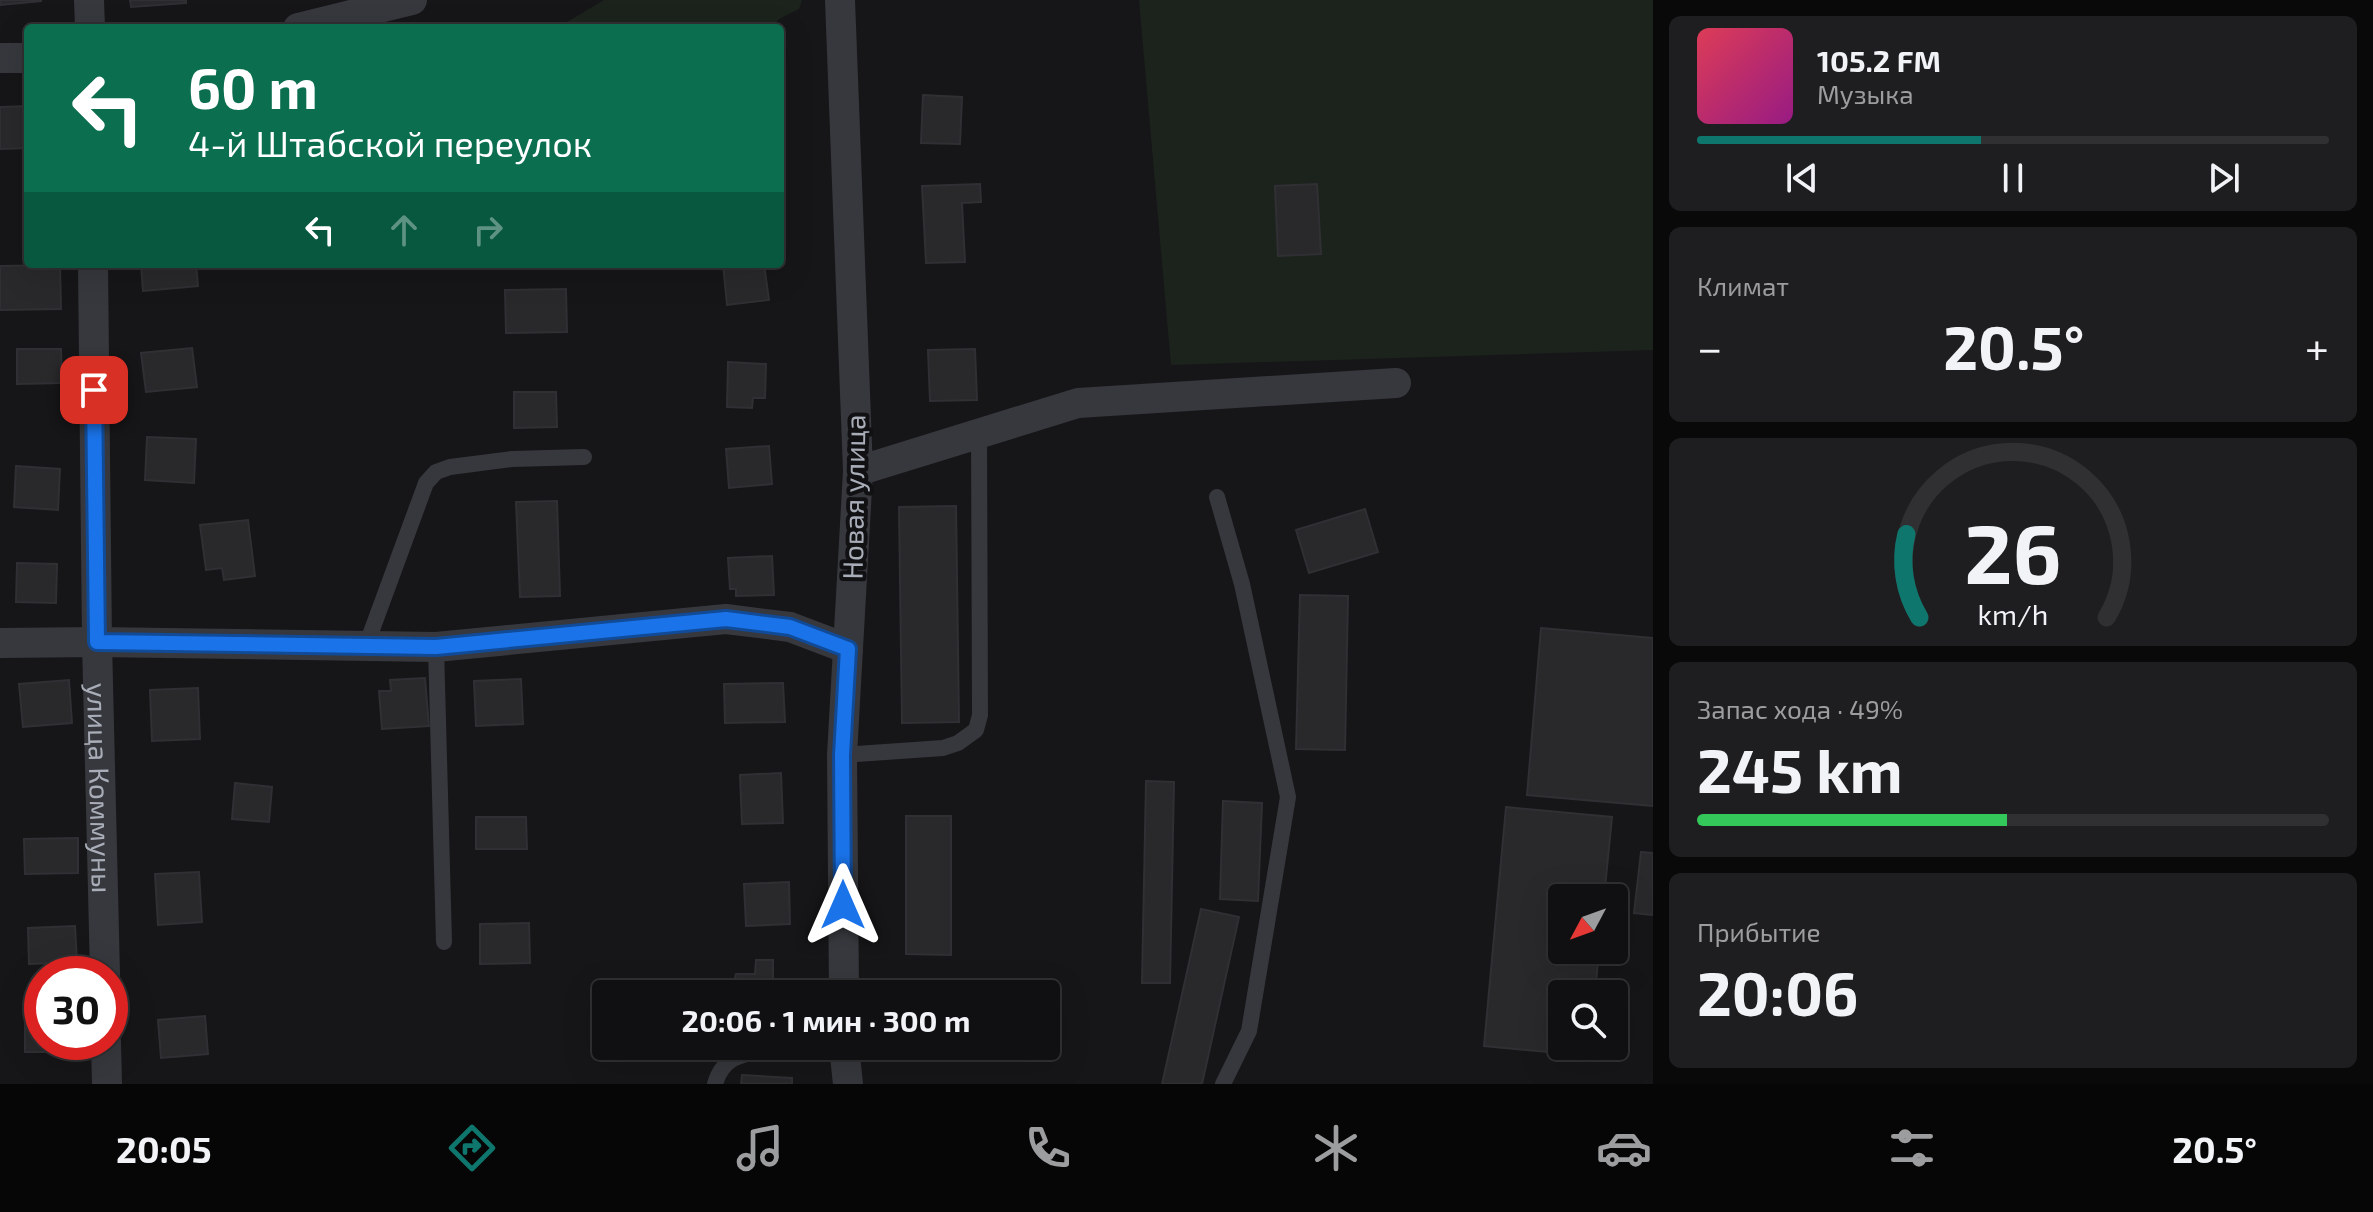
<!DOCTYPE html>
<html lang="ru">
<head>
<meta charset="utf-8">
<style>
  body { margin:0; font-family:"Exo 2",sans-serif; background:#1e1e20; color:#f1f3f6; height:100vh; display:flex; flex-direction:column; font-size:30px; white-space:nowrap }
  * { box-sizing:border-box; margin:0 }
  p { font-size:26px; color:#9c9d9f }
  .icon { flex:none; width:44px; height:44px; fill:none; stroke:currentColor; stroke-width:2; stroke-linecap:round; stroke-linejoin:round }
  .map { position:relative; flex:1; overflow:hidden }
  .panel { display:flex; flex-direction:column; gap:16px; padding:16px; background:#09090a; width:720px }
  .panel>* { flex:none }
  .hud { position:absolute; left:24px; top:24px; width:760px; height:244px; border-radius:8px; box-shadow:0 8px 32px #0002,0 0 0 2px #303032; background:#0b6e4f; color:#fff; overflow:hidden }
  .needle { width:52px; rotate:229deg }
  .fabs { position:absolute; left:1548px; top:884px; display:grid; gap:16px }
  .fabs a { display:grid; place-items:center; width:80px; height:80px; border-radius:8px; background:#101012; box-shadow:0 8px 32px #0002,0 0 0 2px #303032; font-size:40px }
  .speed { position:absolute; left:24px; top:956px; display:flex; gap:16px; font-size:40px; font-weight:700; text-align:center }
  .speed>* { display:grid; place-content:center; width:104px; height:104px; border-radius:50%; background:#101012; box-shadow:0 8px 32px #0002,0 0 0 2px #303032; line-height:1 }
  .speed .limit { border:12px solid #d22; background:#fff; color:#111 }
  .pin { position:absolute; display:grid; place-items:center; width:68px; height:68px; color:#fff; margin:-34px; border-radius:16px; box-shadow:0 4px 12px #0006 }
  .me { position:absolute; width:88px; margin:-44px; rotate:0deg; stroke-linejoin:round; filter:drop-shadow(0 0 6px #0008) }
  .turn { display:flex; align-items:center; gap:28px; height:168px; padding:0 32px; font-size:36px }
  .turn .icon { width:104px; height:104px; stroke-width:2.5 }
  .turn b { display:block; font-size:56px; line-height:68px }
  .lanes { display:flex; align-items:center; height:76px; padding:0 32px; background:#0003; justify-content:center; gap:40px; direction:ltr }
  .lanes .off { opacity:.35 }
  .big { font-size:60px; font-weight:700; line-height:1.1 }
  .panel .tile { flex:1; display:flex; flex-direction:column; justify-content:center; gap:12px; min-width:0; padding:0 28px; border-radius:12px; background:#1e1e20 }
  .panel .dial { align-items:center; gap:0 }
  .dial svg { height:208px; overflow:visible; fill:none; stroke:#303032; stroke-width:7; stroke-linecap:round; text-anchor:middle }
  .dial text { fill:#f1f3f6; stroke:none }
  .song { display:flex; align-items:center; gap:24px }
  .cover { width:96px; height:96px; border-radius:12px; background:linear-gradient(135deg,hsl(350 70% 55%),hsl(310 70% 35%)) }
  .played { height:8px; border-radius:4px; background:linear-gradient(90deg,#0f766e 45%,#303032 45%) }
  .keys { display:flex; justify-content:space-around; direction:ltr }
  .heat { display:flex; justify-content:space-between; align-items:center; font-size:44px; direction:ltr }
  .charge { height:12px; border-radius:6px; background:linear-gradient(90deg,#34c759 49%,#303032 0) }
  .trip { position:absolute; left:592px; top:980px; width:468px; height:80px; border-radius:8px; background:#101012; box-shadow:0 8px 32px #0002,0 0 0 2px #303032; font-weight:700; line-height:80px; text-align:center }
  .tabs { display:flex; height:128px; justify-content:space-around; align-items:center; background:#060607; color:#9c9d9f }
  .tabs .icon { width:56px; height:56px }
  .tabs .active { color:#0f766e }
  .tabs b { font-size:36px; color:#f1f3f6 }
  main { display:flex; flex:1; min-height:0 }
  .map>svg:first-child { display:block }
  .green { fill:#1c231d }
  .building { fill:#29292c; stroke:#303034; stroke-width:2 }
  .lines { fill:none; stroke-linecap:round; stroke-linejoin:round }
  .service { stroke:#37383d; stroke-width:16 }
  .minor { stroke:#37383d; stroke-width:30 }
  .route-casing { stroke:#114b97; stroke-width:20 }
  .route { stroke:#1a73e8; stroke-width:14 }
  .labels { text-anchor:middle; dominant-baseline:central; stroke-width:8; stroke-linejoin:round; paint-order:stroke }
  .street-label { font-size:28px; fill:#a8adb8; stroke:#111113 }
</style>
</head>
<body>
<main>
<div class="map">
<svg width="1653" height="1084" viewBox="0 0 1653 1084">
  <rect width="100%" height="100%" fill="#161618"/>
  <!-- green -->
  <path class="green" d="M 604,0 L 802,0 L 799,9 L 779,19 L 771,28 L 557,28 Z
    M 1139,0 L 1653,0 L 1653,350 L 1171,365 Z"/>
  <!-- building -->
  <path class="building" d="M 0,0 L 41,0 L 41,1 L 0,5 Z
    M 130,0 L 186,0 L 186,3 L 131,7 Z
    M 923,95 L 962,97 L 960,144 L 921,143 Z
    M 28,106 L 28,148 L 0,149 L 0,107 Z
    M 980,184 L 981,202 L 962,203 L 965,262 L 926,263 L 922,186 Z
    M 1317,184 L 1321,254 L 1278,256 L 1275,186 Z
    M 141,264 L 196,264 L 198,286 L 143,291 Z
    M 723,264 L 764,264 L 769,300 L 727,305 Z
    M 60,265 L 61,309 L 0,310 L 0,266 Z
    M 566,289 L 567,332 L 506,333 L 505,290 Z
    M 192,348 L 197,387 L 146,392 L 141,353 Z
    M 17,349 L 61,349 L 62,383 L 17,384 Z
    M 975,349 L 977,400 L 930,401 L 928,350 Z
    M 728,362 L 766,364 L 765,398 L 753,398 L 752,408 L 727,407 Z
    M 514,392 L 556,392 L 557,427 L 514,428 Z
    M 147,437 L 196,439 L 194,483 L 145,480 Z
    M 769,446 L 772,484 L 729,488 L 726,449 Z
    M 16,466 L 60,469 L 58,510 L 14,507 Z
    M 557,501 L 560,596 L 520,597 L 516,502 Z
    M 956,506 L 959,722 L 902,723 L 899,507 Z
    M 1365,509 L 1378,552 L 1309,573 L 1296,530 Z
    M 248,520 L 255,576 L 224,580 L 222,568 L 206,570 L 200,525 Z
    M 772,556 L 774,595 L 736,596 L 736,589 L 730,589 L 728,558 Z
    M 17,563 L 57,564 L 56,603 L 16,602 Z
    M 1300,595 L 1348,596 L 1345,750 L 1296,749 Z
    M 1541,628 L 1653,638 L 1653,806 L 1527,795 Z
    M 425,678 L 429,726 L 382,729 L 379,691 L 391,691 L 390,680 Z
    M 521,679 L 523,724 L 476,726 L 474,681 Z
    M 69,680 L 72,723 L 23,727 L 19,684 Z
    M 783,683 L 785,722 L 725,723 L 724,684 Z
    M 198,688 L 200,739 L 152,741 L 150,690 Z
    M 781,773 L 783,823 L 742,824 L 740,775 Z
    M 1146,781 L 1174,782 L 1170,983 L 1142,983 Z
    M 235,783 L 272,787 L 269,822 L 232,819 Z
    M 1223,801 L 1262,803 L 1258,901 L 1220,899 Z
    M 1506,807 L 1612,817 L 1604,898 L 1562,898 L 1562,950 L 1599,950 L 1595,994 L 1562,994 L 1562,1046 L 1590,1046 L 1589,1056 L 1484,1046 Z
    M 906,816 L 951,816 L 951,955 L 906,954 Z
    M 476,817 L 526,817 L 527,849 L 476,849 Z
    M 78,838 L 78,873 L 25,874 L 24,839 Z
    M 1641,852 L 1653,853 L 1653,915 L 1634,913 Z
    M 199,872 L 202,922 L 158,925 L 155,874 Z
    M 789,882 L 790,924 L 746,926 L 744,884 Z
    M 1201,909 L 1239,917 L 1202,1084 L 1162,1084 Z
    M 529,923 L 530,963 L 480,964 L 480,924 Z
    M 75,926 L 77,962 L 29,964 L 28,928 Z
    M 756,960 L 773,960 L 773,993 L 794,994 L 731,994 L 736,974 L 755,974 Z
    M 25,1012 L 42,1012 L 42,1042 L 81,1042 L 81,1052 L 25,1052 Z
    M 205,1016 L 208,1054 L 161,1058 L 158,1020 Z
    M 950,1046 L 995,1046 L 995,1058 L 949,1057 Z
    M 742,1075 L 792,1078 L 792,1084 L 741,1084 Z"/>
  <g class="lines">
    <!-- service -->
    <path class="service" d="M 1217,497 L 1242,584 L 1288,797 L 1249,1031 L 1223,1084
      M 366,646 L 426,483 L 436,472 L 450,467 L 512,459 L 584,457
      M 436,647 L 444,942
      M 842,755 L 943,748 L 958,743 L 976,730 L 980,715 L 979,432
      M 715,1084 C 718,1073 723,1065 733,1059 C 754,1048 807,1048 833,1046"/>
    <!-- minor -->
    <g class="minor">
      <path d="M 89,0 L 90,28"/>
      <path d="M 840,0 L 858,471 L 842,755 L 844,994"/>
      <path d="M 298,28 L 412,0"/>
      <path d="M 0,58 L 28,58"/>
      <path id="s1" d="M 93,264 L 97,642 L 105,974"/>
      <path d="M 858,471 L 1078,403 L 1396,383"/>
      <path d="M 0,643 L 97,642 L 436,647 L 726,619 L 790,627 L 848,649"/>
      <path d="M 106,1042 L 107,1084"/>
      <path d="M 844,1046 L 848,1084"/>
    </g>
  </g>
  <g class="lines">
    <!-- route casing -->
    <g class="route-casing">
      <path id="route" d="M 94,390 L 97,642 L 436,647 L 726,619 L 790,627 L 848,649 L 842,755 L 843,905"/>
    </g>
    <!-- route -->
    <use href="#route" class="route"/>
  </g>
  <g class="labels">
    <!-- street labels -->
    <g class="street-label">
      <text transform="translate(853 497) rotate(-89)">Новая улица</text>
      <text stroke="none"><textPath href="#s1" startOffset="524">улица Коммуны</textPath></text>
    </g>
  </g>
</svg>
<div class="fabs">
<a><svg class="needle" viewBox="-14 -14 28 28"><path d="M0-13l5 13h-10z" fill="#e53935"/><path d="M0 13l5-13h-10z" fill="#9c9d9f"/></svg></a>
<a><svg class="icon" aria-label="search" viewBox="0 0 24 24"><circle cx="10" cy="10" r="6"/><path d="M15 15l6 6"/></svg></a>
</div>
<div class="speed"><div class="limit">30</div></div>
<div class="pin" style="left:94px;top:390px;background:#d93025"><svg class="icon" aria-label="arrive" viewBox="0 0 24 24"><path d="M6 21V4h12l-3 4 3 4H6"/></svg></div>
<svg class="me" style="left:843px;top:905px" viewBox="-20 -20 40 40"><path d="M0-17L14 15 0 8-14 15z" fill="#1a73e8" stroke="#fff" stroke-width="4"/></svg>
<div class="trip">20:06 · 1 мин · 300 m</div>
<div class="hud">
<div class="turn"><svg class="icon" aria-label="left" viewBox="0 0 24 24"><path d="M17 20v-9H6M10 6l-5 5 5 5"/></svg><div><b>60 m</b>4-й Штабской переулок</div></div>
<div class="lanes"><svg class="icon" aria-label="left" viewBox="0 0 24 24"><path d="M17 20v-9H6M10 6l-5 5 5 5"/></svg><svg class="icon off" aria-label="ahead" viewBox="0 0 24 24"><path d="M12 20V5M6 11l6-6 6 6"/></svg><svg class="icon off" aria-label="right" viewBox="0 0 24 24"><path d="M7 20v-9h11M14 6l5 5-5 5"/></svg></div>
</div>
</div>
<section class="panel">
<div class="tile">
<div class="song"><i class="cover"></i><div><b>105.2 FM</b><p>Музыка</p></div></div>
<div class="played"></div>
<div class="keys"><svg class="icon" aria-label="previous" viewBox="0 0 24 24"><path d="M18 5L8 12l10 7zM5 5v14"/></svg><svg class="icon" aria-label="pause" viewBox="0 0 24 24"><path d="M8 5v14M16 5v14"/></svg><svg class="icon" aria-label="next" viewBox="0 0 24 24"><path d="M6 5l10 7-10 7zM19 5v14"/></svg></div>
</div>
<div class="tile"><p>Климат</p>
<div class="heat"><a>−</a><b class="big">20.5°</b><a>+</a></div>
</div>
<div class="tile dial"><svg viewBox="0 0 100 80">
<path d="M14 69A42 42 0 1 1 86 69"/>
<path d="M14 69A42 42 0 0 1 9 37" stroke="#0f766e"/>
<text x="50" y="56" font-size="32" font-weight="700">26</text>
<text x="50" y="72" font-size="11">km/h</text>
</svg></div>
<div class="tile"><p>Запас хода · 49%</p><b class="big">245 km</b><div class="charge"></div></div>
<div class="tile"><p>Прибытие</p><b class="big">20:06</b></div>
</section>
</main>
<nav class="tabs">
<b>20:05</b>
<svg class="icon active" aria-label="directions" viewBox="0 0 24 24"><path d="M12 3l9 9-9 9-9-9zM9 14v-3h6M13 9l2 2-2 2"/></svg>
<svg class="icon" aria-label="music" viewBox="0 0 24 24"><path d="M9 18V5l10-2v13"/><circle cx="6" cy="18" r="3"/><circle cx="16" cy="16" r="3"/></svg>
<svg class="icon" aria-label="phone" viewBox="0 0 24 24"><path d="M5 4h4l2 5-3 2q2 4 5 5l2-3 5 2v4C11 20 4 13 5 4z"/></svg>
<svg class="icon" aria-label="climate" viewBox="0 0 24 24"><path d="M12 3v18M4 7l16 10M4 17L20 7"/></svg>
<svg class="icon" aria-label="car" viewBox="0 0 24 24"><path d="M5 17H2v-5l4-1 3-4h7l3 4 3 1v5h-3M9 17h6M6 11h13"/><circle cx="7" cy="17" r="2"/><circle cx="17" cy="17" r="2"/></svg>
<svg class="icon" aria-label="filters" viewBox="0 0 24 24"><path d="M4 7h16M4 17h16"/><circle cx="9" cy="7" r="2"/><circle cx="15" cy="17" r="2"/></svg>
<b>20.5°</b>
</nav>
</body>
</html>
